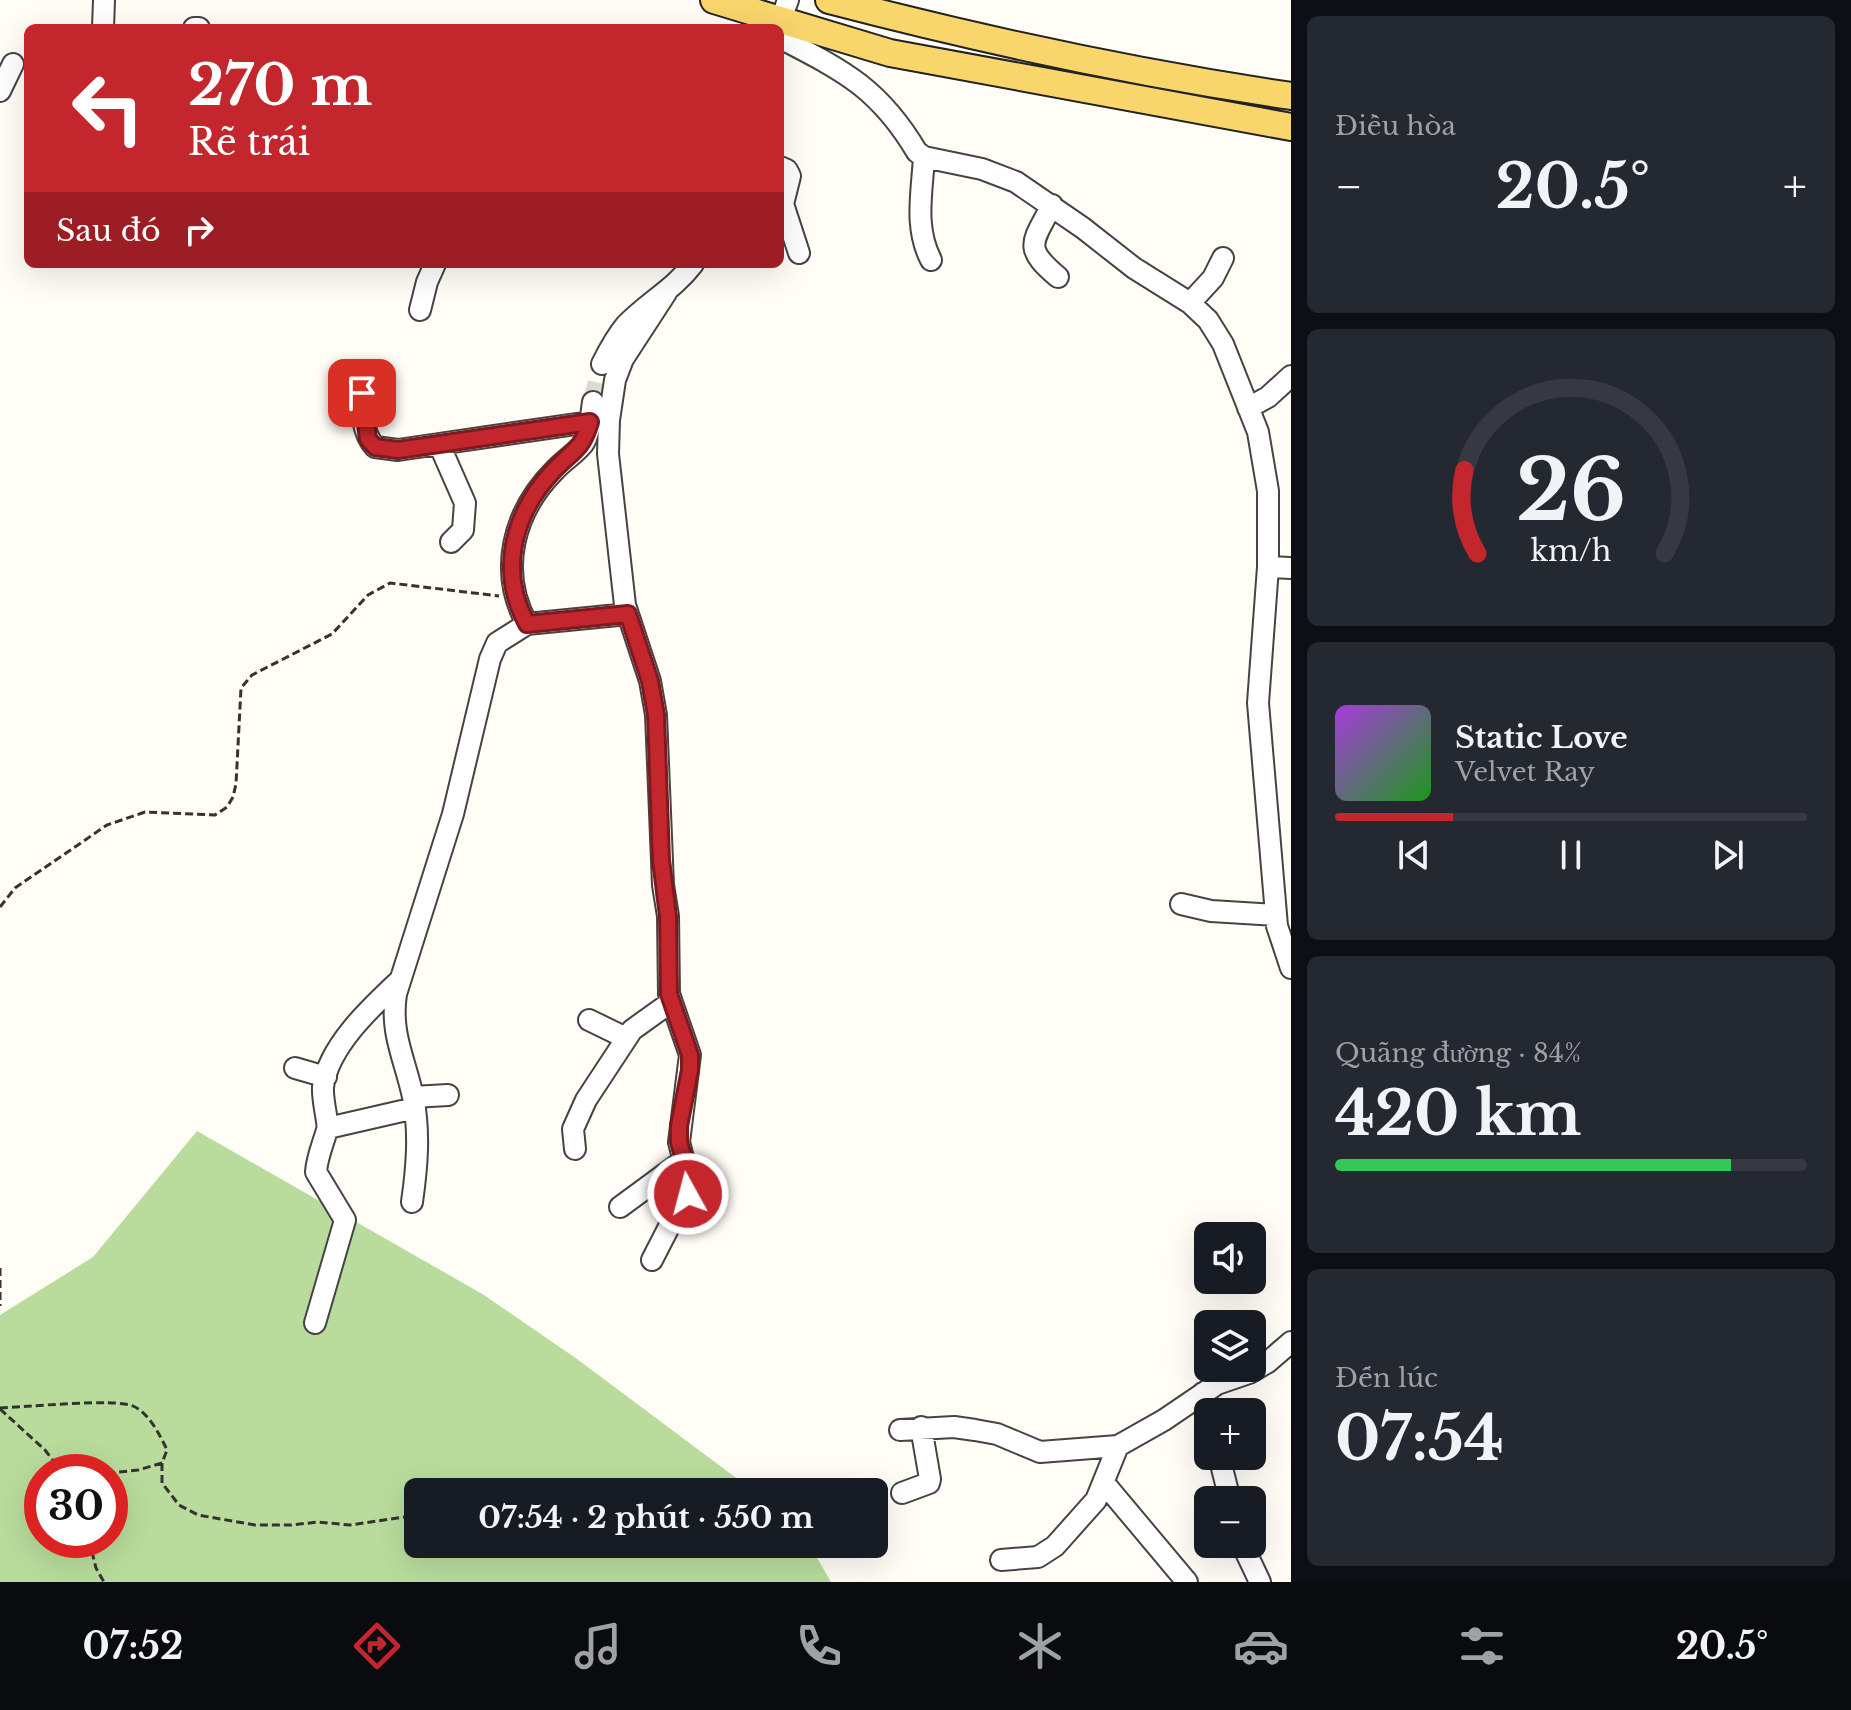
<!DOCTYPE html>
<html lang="vi">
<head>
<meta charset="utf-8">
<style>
  body { margin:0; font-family:"Libre Baskerville",serif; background:#242831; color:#f1f3f6; height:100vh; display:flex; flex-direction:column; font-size:30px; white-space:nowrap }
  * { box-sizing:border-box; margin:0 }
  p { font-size:26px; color:#9ea1a6 }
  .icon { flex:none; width:44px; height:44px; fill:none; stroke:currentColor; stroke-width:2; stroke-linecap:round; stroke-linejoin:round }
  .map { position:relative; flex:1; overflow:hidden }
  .side { display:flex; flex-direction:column; gap:16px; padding:16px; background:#0d0f14; width:560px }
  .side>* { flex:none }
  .banner { position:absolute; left:24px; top:24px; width:760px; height:244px; border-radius:12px; box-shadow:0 8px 32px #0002; background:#c4262e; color:#fff; overflow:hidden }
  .fabs { position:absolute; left:1194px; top:1222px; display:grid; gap:16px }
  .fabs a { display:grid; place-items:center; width:72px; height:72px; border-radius:12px; background:#171b24; box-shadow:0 8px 32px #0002; font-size:40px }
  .speed { position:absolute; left:24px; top:1454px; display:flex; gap:16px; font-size:40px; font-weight:700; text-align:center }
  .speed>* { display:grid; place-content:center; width:104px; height:104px; border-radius:50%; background:#171b24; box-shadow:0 8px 32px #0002; line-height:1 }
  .speed .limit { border:12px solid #d22; background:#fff; color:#111 }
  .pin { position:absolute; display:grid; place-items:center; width:68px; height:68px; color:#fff; margin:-34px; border-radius:16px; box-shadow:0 4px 12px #0006 }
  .me { position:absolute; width:88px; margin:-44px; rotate:353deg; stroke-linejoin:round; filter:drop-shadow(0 0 6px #0008) }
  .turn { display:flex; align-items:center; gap:28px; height:168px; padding:0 32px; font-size:36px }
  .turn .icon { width:104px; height:104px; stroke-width:2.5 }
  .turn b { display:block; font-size:56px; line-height:68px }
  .then { display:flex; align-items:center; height:76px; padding:0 32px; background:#0003; gap:16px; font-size:30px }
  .big { font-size:60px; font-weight:700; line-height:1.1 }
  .side .card { flex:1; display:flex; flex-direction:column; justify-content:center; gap:12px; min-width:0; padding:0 28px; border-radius:12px; background:#242831 }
  .side .dial { align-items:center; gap:0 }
  .dial svg { height:208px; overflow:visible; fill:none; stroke:#363941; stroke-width:7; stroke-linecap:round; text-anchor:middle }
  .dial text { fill:#f1f3f6; stroke:none }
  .song { display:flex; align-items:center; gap:24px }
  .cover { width:96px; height:96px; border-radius:12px; background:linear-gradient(135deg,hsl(280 70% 55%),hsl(120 70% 35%)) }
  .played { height:8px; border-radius:4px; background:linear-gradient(90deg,#c4262e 25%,#363941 25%) }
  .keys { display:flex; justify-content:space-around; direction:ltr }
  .heat { display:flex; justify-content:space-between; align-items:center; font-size:44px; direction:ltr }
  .charge { height:12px; border-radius:6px; background:linear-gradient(90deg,#34c759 84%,#363941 0) }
  .trip { position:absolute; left:404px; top:1478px; width:484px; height:80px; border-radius:12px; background:#171b24; box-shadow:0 8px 32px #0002; font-weight:700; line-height:80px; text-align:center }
  .menu { display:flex; height:128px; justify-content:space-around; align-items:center; background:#090b0e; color:#9ea1a6 }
  .menu .icon { width:56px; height:56px }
  .menu .active { color:#c4262e }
  .menu b { font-size:36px; color:#f1f3f6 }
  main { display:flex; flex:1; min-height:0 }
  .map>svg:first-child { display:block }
  .forest { fill:#b9dc9c; fill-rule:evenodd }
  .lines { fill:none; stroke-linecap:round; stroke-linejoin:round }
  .minor-tunnel { stroke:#dbdad3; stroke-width:20; stroke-dasharray:20 10; stroke-linecap:butt }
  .minor-casing { stroke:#444; stroke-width:24 }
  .major-casing { stroke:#222; stroke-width:30 }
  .path { stroke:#333; stroke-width:3; stroke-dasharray:8 4; stroke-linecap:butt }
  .minor { stroke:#fff; stroke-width:20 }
  .major { stroke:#f9d66b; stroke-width:26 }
  .route-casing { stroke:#7f191e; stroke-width:20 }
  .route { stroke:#c4262e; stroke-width:14 }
</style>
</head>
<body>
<main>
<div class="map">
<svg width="1291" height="1582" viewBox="0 0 1291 1582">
  <rect width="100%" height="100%" fill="#fffdf5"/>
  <!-- forest -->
  <path class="forest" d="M 197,1131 L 484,1295 L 577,1359 L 755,1492 L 418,1492 L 418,1544 L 809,1544 L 831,1582 L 0,1582 L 0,1315 L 93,1257 ZM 42,1472 L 110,1472 L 110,1540 L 42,1540 Z"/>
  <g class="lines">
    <!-- minor-tunnel -->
    <path class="minor-tunnel" d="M 593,402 L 602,364"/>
    <!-- minor casing -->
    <g class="minor-casing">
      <path id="minor" d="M 103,28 L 104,0
        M 194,28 L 199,28
        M 778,28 L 788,0
        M 780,38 C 844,71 879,88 917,152 L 924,157 L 982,169 L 1016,182 L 1083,228 L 1134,268 L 1190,303 L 1208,320 L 1223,344 L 1258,432 L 1268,491 L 1268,567 L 1258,703 L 1277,926 L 1291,968
        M 0,91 L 13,64
        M 924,157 C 922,193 914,227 931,260
        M 780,167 L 787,170 L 790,176 L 783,204 L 799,253
        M 1052,205 C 1033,242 1022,247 1058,277
        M 1190,303 L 1213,278 L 1223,258
        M 420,310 L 427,282 L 435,264
        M 602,364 C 609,350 616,337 626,325 C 647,303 674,289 693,264
        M 361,376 C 362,399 359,430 375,447 L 398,450 L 590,422
        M 1248,408 L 1268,397 L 1291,376
        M 439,444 L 465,503 L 463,530 L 451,542
        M 1268,567 L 1291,568
        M 527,624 C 498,571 513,512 555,470 C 563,461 575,454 583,444 C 590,434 591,415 593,402
        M 1181,904 L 1211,911 L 1275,915
        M 589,1020 L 626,1038
        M 295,1068 L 326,1077
        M 413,1097 L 448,1095
        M 328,1128 L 415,1108
        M 575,1149 L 573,1129 L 586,1100 L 632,1030 L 671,1002
        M 412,1202 C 417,1167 420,1132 413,1097 C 405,1059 390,1034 396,994 L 453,814 L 490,659 L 497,643 L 527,624 L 628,614
        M 620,1207 L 684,1160
        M 652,1260 L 690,1186 L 679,1142 L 690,1055 L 669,994 L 668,916 L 663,885 L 656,715 L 650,681 L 625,605 L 608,454 L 609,420 L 615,380 L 623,359 L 666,293
        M 315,1323 L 345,1220 L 316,1172 C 317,1157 323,1144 327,1130 C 329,1123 322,1101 323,1087 C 328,1047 371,1007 399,981
        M 1203,1393 L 1208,1413
        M 900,1430 L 954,1427 L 975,1430 L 997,1434 L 1040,1452 L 1118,1446 L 1164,1420 L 1217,1384 L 1249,1373 L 1268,1362 L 1291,1342
        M 1219,1456 L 1230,1500
        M 1104,1483 L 1187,1582
        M 902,1493 L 929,1483 L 930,1479 L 921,1427
        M 1242,1544 L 1260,1582
        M 1001,1560 L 1038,1557 L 1055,1546 L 1096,1500 L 1118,1446"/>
    </g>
    <!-- major casing -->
    <g class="major-casing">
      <path id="major" d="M 714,0 L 890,53 L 1291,127
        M 829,0 C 982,40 1135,73 1291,96"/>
    </g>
    <!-- path -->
    <path class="path" d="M 0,907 L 15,888 L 107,825 L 145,812 L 215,815 L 227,807 L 233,797 L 236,784 L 241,688 L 252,675 L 332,634 L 368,595 L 390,583 L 499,596
      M 0,1268 L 0,1306
      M 0,1408 C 26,1407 115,1398 133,1406 C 149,1413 160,1435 167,1450 L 162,1463 L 138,1470 L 110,1473
      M 0,1409 L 45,1450 L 62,1472
      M 162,1463 L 162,1483 L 179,1505 L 198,1515 L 255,1525 L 291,1525 L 318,1522 L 350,1525 L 418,1515
      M 89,1540 L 96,1568 L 104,1582"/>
    <!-- minor -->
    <use href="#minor" class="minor"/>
    <!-- major -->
    <use href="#major" class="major"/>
  </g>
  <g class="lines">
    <!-- route casing -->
    <g class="route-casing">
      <path id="route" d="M 362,393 L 368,439 L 375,447 L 398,450 L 590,422 C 582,450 573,450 554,470 C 513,513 498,571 527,624 L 628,614 L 650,681 L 656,715 L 661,860 L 668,916 L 669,994 L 690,1055 L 690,1070 L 679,1126 L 679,1142 L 689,1177 L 688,1194"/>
    </g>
    <!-- route -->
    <use href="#route" class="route"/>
  </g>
</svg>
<div class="fabs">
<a><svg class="icon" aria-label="sound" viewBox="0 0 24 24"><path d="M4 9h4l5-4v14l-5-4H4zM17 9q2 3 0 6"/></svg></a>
<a><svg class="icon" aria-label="layers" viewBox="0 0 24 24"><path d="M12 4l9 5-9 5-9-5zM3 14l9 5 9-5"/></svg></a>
<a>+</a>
<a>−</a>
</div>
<div class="speed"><div class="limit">30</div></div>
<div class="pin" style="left:362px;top:393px;background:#d93025"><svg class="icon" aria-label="arrive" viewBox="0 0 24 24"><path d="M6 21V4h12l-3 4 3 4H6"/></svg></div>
<svg class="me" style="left:688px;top:1194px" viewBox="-20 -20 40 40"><circle r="17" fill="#c4262e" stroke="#fff" stroke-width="3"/><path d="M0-11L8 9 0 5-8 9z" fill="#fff"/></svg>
<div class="trip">07:54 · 2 phút · 550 m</div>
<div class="banner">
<div class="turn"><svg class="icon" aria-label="left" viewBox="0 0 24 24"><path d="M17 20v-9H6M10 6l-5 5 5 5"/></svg><div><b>270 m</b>Rẽ trái</div></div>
<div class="then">Sau đó<svg class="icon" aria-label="right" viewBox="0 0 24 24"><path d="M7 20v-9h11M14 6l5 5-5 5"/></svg></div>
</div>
</div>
<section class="side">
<div class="card"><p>Điều hòa</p>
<div class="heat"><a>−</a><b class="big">20.5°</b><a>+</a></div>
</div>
<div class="card dial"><svg viewBox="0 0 100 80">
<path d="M14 69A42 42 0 1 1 86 69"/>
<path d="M14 69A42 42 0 0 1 9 37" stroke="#c4262e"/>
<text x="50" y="56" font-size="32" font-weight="700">26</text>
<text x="50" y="72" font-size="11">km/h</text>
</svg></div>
<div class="card">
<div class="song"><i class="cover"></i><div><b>Static Love</b><p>Velvet Ray</p></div></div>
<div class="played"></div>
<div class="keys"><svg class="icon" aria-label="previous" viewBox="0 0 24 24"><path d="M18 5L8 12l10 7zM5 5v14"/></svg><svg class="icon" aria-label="pause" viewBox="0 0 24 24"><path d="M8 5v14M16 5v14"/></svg><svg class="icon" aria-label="next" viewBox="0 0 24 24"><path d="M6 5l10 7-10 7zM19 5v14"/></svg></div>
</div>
<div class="card"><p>Quãng đường · 84%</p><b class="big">420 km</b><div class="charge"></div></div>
<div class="card"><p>Đến lúc</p><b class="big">07:54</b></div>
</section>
</main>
<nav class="menu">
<b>07:52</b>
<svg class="icon active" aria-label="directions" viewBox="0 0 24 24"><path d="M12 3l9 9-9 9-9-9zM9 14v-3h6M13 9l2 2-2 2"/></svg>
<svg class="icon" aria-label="music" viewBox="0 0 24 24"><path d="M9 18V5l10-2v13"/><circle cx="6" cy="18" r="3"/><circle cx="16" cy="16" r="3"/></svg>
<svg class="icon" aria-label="phone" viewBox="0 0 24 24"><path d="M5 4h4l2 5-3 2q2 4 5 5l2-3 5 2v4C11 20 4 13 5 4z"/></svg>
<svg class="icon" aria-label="climate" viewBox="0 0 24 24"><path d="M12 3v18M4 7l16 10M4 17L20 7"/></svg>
<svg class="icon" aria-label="car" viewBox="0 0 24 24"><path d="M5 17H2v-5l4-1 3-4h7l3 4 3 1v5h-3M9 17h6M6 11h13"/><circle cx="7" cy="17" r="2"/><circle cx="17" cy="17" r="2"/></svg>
<svg class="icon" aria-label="filters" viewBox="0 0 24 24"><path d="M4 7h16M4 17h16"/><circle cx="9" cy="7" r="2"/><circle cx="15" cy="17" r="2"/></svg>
<b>20.5°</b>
</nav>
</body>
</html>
